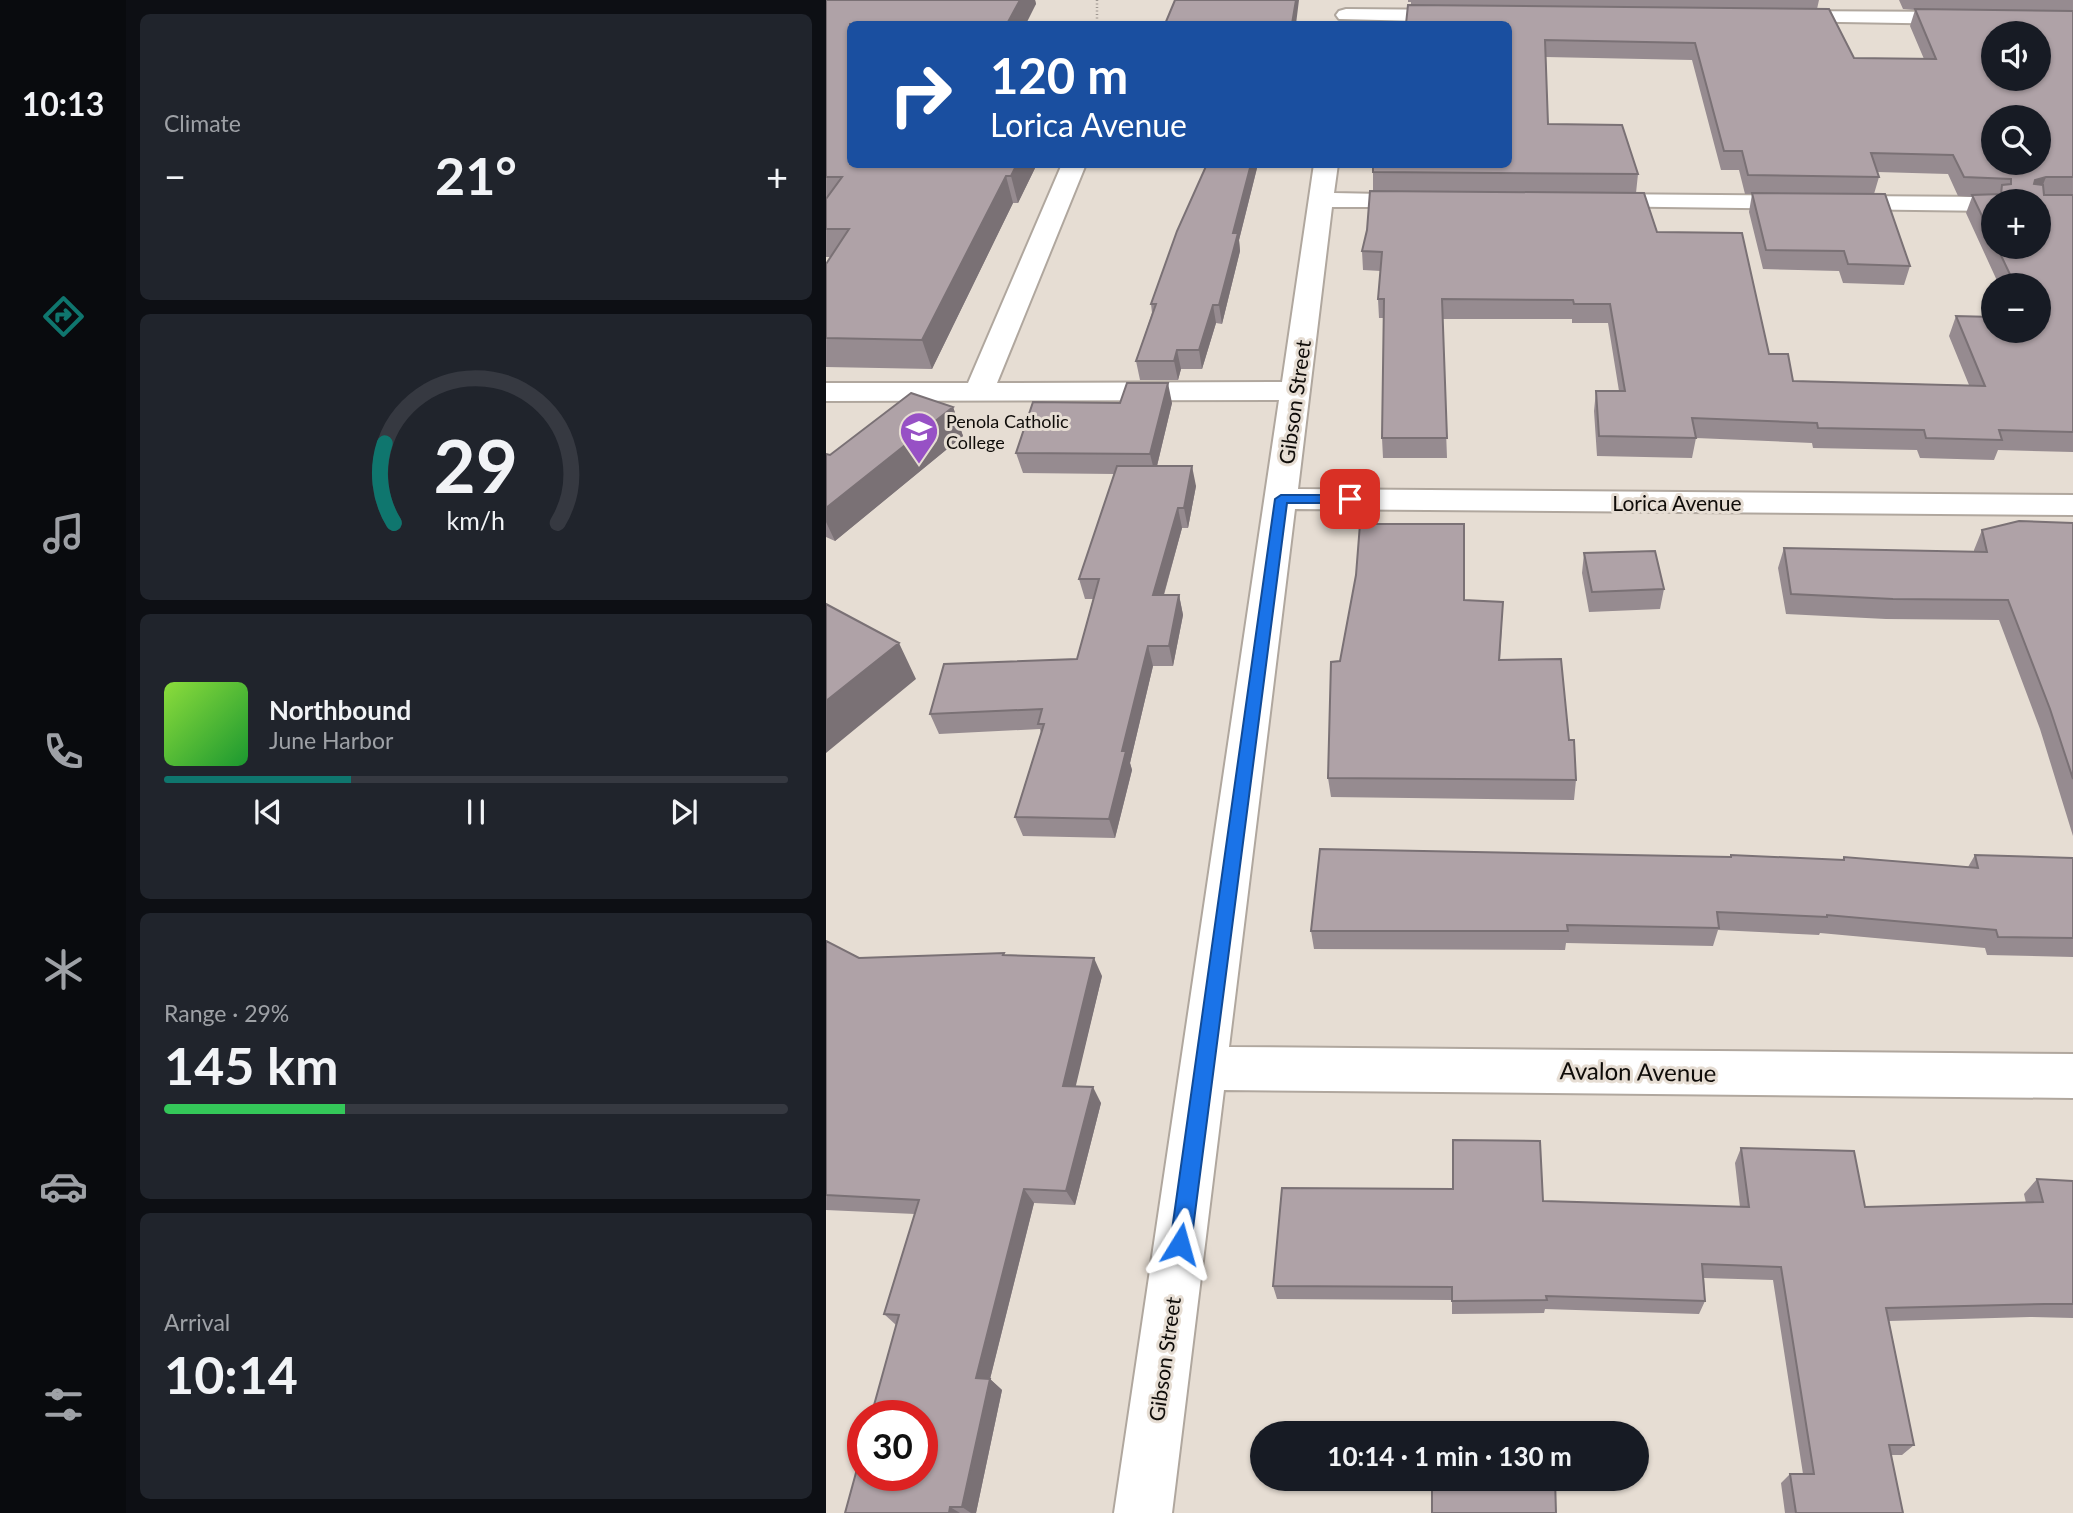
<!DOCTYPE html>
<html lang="en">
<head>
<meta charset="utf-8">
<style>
  body { margin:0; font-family:Lato,sans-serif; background:#20242c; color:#f1f3f6; height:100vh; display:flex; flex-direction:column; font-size:26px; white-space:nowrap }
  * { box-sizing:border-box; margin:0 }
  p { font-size:23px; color:#9ea1a6 }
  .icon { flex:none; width:38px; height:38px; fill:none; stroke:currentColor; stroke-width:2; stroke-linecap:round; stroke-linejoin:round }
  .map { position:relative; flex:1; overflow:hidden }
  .sheet { display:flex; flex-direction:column; gap:14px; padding:14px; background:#0d0f14; width:700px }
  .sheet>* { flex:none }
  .hud { position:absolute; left:21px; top:21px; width:665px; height:147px; border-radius:10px; box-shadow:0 2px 5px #0004; background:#1a4fa0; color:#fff; overflow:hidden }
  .fabs { position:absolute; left:1155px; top:21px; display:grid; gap:14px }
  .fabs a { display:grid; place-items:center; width:70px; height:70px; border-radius:50%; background:#171b24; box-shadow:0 2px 5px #0004; font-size:35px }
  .speed { position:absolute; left:21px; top:1400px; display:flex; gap:14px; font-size:35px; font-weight:700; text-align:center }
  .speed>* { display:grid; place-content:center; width:91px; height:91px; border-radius:50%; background:#171b24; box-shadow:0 2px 5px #0004; line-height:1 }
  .speed .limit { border:10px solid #d22; background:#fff; color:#111 }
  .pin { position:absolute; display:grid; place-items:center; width:60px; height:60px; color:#fff; margin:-30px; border-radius:14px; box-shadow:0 4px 10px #0006 }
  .me { position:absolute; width:77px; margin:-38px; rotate:8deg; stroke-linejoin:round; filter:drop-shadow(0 0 5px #0008) }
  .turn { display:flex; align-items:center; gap:24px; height:147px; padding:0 28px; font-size:32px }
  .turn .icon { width:91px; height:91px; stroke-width:2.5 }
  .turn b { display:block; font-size:49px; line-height:60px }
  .big { font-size:52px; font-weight:700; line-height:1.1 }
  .sheet .card { flex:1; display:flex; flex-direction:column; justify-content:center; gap:10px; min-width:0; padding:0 24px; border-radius:10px; background:#20242c }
  .sheet .dial { align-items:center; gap:0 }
  .dial svg { height:182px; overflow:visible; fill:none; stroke:#363941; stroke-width:7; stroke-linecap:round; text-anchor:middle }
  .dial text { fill:#f1f3f6; stroke:none }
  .song { display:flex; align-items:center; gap:21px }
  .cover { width:84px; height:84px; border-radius:10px; background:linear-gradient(135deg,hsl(90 70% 55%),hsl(130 70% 35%)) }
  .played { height:7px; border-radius:4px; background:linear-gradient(90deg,#0f766e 30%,#363941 30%) }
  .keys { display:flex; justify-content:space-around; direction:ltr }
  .heat { display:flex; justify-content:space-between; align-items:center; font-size:38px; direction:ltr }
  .charge { height:10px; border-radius:5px; background:linear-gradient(90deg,#34c759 29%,#363941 0) }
  .trip { position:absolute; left:424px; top:1421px; width:399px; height:70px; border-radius:35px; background:#171b24; box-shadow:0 2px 5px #0004; font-weight:700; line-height:70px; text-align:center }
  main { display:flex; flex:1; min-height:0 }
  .dock { display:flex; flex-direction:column; width:126px; justify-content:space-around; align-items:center; background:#090b0e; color:#9ea1a6 }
  .dock .icon { width:49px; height:49px }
  .dock .current { color:#0f766e }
  .dock b { font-size:32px; color:#f1f3f6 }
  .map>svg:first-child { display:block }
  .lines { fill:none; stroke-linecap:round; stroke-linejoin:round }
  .minor-casing { stroke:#b0a79e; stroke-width:4 }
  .path { stroke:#9f9891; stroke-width:2.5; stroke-dasharray:1 2.5; stroke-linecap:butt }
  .minor { fill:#fff; fill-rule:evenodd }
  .wall { fill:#968b90; fill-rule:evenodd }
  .shaded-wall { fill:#7a7175 }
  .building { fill:#afa2a7; stroke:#7a7175; stroke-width:2; fill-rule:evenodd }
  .route { fill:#1a73e8; stroke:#114b97; stroke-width:2 }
  .labels { text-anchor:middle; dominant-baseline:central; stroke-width:6; stroke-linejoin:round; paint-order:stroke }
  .far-poi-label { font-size:18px; fill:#0f0c09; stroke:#e6ddd3; text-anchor:start }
  .street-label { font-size:21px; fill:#0f0c09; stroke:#e6ddd3 }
  .near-street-label { font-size:24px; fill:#0f0c09; stroke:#e6ddd3 }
</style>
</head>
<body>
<main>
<nav class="dock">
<b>10:13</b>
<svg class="icon current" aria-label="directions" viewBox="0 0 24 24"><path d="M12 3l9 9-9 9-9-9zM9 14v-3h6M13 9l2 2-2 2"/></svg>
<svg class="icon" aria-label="music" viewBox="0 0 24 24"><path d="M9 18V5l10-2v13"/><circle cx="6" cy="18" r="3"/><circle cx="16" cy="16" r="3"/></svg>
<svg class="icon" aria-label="phone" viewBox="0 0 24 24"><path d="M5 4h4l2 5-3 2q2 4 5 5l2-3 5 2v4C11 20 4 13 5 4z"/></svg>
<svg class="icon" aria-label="climate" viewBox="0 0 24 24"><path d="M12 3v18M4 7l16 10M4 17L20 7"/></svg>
<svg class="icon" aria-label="car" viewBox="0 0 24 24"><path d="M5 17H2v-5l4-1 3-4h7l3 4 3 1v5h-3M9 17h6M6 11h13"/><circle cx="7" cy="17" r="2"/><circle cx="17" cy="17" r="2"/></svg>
<svg class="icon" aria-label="filters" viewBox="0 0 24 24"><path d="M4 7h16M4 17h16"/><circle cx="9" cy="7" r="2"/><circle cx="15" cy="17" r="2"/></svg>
</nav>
<section class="sheet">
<div class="card"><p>Climate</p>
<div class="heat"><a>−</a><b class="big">21°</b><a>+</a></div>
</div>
<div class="card dial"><svg viewBox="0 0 100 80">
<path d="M14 69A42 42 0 1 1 86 69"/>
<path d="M14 69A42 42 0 0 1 10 34" stroke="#0f766e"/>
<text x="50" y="56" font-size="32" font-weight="700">29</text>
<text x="50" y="72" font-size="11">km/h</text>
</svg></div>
<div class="card">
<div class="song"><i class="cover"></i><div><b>Northbound</b><p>June Harbor</p></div></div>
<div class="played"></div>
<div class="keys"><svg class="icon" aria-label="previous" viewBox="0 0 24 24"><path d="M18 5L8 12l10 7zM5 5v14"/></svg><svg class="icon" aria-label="pause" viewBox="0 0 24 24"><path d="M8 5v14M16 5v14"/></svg><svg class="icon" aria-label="next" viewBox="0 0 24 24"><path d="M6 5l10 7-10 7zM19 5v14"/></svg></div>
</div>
<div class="card"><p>Range · 29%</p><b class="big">145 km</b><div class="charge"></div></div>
<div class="card"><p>Arrival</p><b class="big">10:14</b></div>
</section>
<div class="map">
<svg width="1247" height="1513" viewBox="0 0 1247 1513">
  <rect width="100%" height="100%" fill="#e6ddd3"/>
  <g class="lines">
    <!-- minor casing -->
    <g class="minor-casing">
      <path id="minor" d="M 520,9 L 634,10 L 641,12 L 644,16 L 641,20 L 634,22 L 513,19 L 510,15 L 513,11 Z
        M 957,11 L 1138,12 L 1145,14 L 1148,18 L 1145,22 L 1138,24 L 950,21 L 947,17 L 950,13 Z
        M 236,164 L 260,164 L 171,383 L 456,382 L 488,164 L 512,164 L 508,193 L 604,195 L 607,200 L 604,205 L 595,207 L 506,207 L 472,489 L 1247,495 L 1247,515 L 469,509 L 403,1047 L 1247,1054 L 1247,1098 L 398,1090 L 346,1513 L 288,1513 L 453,400 L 0,401 L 0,383 L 142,383 Z
        M 770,194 L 1167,197 L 1177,201 L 1167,201 L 1167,211 L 761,206 L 758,201 L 761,196 Z"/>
    </g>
    <!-- path -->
    <path class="path" d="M 271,0 L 271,24"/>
    <!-- minor -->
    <use href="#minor" class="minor"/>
  </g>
  <!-- wall -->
  <path class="wall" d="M 0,0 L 209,0 L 210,4 L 24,164 L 211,164 L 192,203 L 187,203 L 106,369 L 0,367 L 0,264 L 5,257 L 0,257 Z
    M 582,0 L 993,0 L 991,9 L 1028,58 L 1098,59 L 1084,26 L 1089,10 L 1077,9 L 1073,0 L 1247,0 L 1247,452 L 1172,450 L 1168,460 L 1094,458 L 1091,450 L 987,448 L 986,443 L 870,438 L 866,458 L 771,456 L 768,411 L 770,391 L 793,391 L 782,323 L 746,323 L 746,319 L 616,319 L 621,458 L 557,458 L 556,438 L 558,318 L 553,318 L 552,299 L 555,271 L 537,270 L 536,251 L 541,230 L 547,191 L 547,172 L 682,164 L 585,5 L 585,2 L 582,2 ZM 720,57 L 866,60 L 895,170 L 913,170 L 919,194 L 926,194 L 923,212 L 937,269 L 1013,271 L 1017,283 L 1078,285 L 1084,266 L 1048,194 L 1053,177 L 1051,172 L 1122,174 L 1132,196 L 1146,197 L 1140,213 L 1173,285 L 1213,285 L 1213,331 L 1130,316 L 1123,336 L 1143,385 L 967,381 L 943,354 L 831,232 L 810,193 L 812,174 L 722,124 ZM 1167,201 L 1213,247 L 1167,247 Z
    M 379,164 L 432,164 L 413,240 L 414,251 L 396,324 L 390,323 L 376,369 L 355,369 L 352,380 L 314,380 L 310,361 L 326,313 L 325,304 L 379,168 Z
    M 294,403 L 346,403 L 331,466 L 370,486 L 362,528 L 356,528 L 338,595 L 353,595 L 357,615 L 347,666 L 327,666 L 304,763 L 306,770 L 289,838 L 197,836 L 189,817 L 215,733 L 214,729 L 113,734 L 104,714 L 251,659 L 267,599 L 259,599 L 253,579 L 288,474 L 197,473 L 190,453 Z
    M 127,407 L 137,436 L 9,541 L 0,537 L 0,454 L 4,455 Z
    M 1247,523 L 1247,836 L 1214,729 L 1173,620 L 1060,619 L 960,614 L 952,568 L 958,548 L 1148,552 L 1148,550 L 1156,530 Z
    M 758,553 L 838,589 L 834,609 L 763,612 L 756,573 Z
    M 638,600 L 677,602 L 674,660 L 743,740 L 750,780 L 748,800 L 505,797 L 502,778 L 514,661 Z
    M 905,855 L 1016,860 L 1018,857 L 1142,867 L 1149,855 L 1247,858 L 1247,957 L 1161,955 L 1159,948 L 994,933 L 993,935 L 892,930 L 887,946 L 740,943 L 739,950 L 488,949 L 485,931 L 904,857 Z
    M 0,941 L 33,958 L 179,955 L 276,976 L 249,1086 L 275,1103 L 249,1205 L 208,1203 L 164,1379 L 176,1390 L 150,1513 L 19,1513 L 70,1325 L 58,1314 L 89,1214 L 0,1210 Z
    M 915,1148 L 1039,1207 L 1200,1203 L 1198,1194 L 1211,1179 L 1247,1181 L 1247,1318 L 1204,1317 L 1063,1321 L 1088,1445 L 1076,1455 L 1065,1455 L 1077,1513 L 959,1513 L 955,1483 L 964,1474 L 977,1474 L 947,1280 L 878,1278 L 879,1301 L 873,1314 L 719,1309 L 718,1313 L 626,1314 L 626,1300 L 451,1299 L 447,1286 L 717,1201 L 914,1207 L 909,1163 Z"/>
  <!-- shaded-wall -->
  <path class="shaded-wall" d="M 194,0 L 209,0 L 210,4 L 200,24 L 182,22 Z
    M 470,0 L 473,0 L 470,24 L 466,24 Z
    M 191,164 L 211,164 L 192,203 L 185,176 Z
    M 425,164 L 432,164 L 413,240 L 414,251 L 396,324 L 393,305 L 407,233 Z
    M 180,176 L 187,203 L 106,369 L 96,340 Z
    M 1220,177 L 1213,195 L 1202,198 L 1209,180 Z
    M 387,305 L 390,323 L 376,369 L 373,350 Z
    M 351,350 L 355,369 L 352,380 L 348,361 Z
    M 342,383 L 346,403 L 329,474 L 324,454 Z
    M 127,407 L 137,436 L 9,541 L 0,522 L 0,508 Z
    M 366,466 L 370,486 L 362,528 L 358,508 Z
    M 352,508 L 356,528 L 332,615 L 327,595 Z
    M 353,595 L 357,615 L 347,666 L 343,646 Z
    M 73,643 L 90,679 L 0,753 L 0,701 Z
    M 322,646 L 327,666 L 304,763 L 306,770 L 289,838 L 283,819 L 296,751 Z
    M 268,958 L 276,976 L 246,1102 L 237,1086 Z
    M 267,1087 L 275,1103 L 249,1205 L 240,1191 Z
    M 198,1189 L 208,1203 L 164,1379 L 176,1390 L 150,1513 L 145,1513 L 136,1507 L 150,1378 Z
    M 124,1507 L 134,1513 L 123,1513 Z"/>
  <!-- building -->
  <path class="building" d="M 0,0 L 194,0 L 182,22 L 204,22 L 203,24 L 24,24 L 24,164 L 191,164 L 185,176 L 180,176 L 96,340 L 0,338 L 0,264 L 23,229 L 0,229 L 0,199 L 16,177 L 0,177 Z
    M 349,0 L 470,0 L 466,24 L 339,24 Z
    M 582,5 L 1003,9 L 1028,58 L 1110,59 L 1089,9 L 1247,11 L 1247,177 L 1220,177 L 1209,180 L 1208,184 L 1217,185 L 1218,195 L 1247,195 L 1247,432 L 1173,430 L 1176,440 L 1100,438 L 1098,430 L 992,428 L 991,423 L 866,418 L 870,438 L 773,436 L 770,391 L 799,391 L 784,304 L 748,304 L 747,300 L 616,299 L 621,438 L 556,438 L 558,299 L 552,299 L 556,252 L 536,251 L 541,230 L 544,191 L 818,193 L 831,232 L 916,233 L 943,354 L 962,354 L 967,381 L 1159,386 L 1130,316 L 1167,317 L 1167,331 L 1213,331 L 1213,285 L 1189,285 L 1171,247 L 1213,247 L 1213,201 L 1167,201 L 1167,239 L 1146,195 L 1175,194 L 1176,185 L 1185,184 L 1185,179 L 1138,177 L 1127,155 L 1045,153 L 1053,177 L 922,175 L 916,151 L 898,151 L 869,43 L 719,40 L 722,124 L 796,125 L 812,174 L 547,172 L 547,164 L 682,164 L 682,24 L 580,24 ZM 1167,33 L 1213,33 L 1213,79 L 1167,79 ZM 1167,117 L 1213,117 L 1213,163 L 1167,163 Z
    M 381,164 L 425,164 L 407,233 L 412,233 L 393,305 L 387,305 L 373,350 L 351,350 L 348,361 L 310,361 L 330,304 L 325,304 L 351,231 Z
    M 926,193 L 1059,194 L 1084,266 L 1022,264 L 1018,251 L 940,250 Z
    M 301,383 L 342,383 L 324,454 L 190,453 L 207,402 L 294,403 Z
    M 85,393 L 127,407 L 0,508 L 0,454 L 4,455 Z
    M 291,466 L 366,466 L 358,508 L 352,508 L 327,595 L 353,595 L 343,646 L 322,646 L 296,751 L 300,751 L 283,819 L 189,817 L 218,724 L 212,724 L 216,709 L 104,714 L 118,664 L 251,659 L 273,579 L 253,579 Z
    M 1193,521 L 1247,523 L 1247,779 L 1224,709 L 1182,600 L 1067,599 L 965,594 L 958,548 L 1161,552 L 1156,530 Z
    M 534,524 L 638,524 L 638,600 L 677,602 L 673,660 L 735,659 L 743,740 L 748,740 L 750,780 L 502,778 L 505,662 L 514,661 L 530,575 Z
    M 829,551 L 838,589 L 766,592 L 758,553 Z
    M 0,604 L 73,643 L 0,701 Z
    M 494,849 L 905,857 L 905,855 L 1018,860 L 1018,857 L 1152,868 L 1149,855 L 1247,858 L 1247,938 L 1172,937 L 1170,930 L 1001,915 L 1001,917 L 891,912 L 893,928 L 741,925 L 742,931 L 485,931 Z
    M 0,941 L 33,958 L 178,953 L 177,955 L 268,958 L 237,1086 L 267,1087 L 240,1191 L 198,1189 L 150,1378 L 164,1379 L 136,1507 L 124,1507 L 123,1513 L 19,1513 L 37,1447 L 37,1475 L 96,1475 L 96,1416 L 45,1416 L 73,1315 L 58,1314 L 93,1200 L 0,1195 Z
    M 627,1140 L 714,1141 L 717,1201 L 923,1207 L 915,1148 L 1028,1151 L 1039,1207 L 1217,1202 L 1211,1179 L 1247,1181 L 1247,1304 L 1219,1304 L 1060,1308 L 1088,1445 L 1063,1445 L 1077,1513 L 970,1513 L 964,1474 L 988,1474 L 955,1267 L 876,1264 L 879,1301 L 720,1296 L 721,1300 L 626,1301 L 626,1287 L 447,1286 L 456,1188 L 627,1189 Z
    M 726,1424 L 726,1433 L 606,1433 L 606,1425 Z
    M 606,1479 L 729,1479 L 730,1513 L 606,1513 Z"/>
  <!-- route -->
  <path class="route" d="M 455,495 L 524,495 L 531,499 L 524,503 L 461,503 L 365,1244 L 361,1252 L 354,1255 L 347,1252 L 344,1244 L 449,499 Z"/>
  <!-- icons -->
  <defs>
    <g id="school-pin" transform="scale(2.0125)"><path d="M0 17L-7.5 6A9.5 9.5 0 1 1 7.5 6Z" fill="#9751c5" stroke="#e6ddd3"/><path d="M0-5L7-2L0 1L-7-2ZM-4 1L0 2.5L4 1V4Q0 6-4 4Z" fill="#fff"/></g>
  </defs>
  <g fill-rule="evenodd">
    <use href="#school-pin" x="93" y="431"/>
  </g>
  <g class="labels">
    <!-- far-poi labels -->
    <g class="far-poi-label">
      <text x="120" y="421">Penola Catholic<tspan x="120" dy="21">College</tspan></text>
    </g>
    <!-- street labels -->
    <g class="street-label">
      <text transform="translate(468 402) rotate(-82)">Gibson Street</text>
      <text x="851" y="502">Lorica Avenue</text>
      <text transform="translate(338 1359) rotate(-82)">Gibson Street</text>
    </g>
    <!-- near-street labels -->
    <g class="near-street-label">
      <text transform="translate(812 1071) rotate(1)">Avalon Avenue</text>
    </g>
  </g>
</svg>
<div class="fabs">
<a><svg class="icon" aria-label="sound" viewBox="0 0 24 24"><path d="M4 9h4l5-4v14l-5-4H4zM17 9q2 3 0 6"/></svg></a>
<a><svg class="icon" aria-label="search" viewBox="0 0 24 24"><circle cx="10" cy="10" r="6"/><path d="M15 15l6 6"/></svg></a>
<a>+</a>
<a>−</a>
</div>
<div class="speed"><div class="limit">30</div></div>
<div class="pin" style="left:524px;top:499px;background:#d93025"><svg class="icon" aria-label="arrive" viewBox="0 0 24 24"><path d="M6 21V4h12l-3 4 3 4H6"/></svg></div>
<svg class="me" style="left:354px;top:1244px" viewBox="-20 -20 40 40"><path d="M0-17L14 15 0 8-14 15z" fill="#1a73e8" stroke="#fff" stroke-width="4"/></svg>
<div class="trip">10:14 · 1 min · 130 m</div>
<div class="hud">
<div class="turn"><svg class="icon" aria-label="right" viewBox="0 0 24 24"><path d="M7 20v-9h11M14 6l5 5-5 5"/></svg><div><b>120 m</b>Lorica Avenue</div></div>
</div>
</div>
</main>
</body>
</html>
